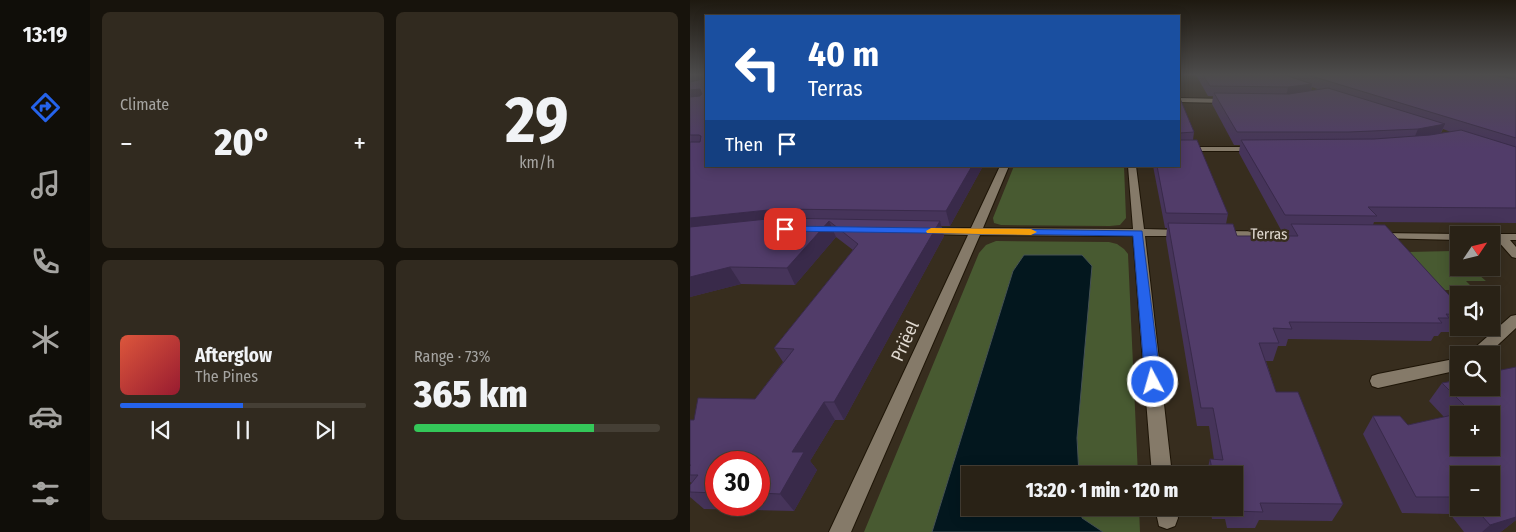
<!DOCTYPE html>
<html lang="en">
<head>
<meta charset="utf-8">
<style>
  body { margin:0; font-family:"Fira Sans Condensed",sans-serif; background:#312a1f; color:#f1f3f6; height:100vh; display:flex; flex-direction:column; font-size:19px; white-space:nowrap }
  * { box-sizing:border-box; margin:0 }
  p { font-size:16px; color:#a5a4a1 }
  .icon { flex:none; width:28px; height:28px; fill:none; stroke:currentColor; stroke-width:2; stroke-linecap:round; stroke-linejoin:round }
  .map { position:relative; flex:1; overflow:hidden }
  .panel { display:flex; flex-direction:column; gap:12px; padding:12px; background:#17130c; width:600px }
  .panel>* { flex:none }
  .guide { position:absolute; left:15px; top:15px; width:475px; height:152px; border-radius:0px; box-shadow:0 2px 12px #0003,0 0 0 1px #453f35; background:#1a4fa0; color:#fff; overflow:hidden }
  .needle { width:32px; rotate:55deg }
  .buttons { position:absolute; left:760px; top:226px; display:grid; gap:10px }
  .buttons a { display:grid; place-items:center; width:50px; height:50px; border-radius:0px; background:#292216; box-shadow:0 2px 12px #0003,0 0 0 1px #453f35; font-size:25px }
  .speed { position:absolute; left:15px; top:451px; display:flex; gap:10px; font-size:25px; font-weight:700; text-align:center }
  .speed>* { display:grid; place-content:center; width:65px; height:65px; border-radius:50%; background:#292216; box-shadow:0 2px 12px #0003,0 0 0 1px #453f35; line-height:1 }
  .speed .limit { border:8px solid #d22; background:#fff; color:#111 }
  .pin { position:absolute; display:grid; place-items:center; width:42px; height:42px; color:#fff; margin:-21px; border-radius:10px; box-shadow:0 2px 8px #0006 }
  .me { position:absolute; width:55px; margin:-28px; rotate:354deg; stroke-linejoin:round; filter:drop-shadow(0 0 4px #0008) }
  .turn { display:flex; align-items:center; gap:18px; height:105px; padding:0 20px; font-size:22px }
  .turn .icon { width:65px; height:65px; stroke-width:2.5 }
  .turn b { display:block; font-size:35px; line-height:42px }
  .then { display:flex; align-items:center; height:48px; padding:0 20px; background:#0003; gap:10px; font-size:19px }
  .big { font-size:38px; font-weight:800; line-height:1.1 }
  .panel .card { flex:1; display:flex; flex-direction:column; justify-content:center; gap:8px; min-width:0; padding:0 18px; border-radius:8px; background:#312a1f }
  .panel .dial { align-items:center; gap:0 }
  .dial b { font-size:65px; line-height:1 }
  .song { display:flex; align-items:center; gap:15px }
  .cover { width:60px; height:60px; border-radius:8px; background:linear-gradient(135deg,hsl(10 70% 55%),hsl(350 70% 35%)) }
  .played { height:5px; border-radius:2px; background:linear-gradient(90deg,#2563eb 50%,#453f35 50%) }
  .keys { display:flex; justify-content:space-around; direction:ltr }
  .heat { display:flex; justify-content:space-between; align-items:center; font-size:28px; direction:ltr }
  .charge { height:8px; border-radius:4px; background:linear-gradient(90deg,#34c759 73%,#453f35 0) }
  .panel .tiles { flex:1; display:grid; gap:12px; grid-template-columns:repeat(2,1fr) }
  .trip { position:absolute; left:271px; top:466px; width:282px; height:50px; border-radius:0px; background:#292216; box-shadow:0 2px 12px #0003,0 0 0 1px #453f35; font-weight:800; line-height:50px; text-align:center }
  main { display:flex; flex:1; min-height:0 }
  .menu { display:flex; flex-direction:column; width:90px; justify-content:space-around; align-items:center; background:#100e09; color:#a5a4a1 }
  .menu .icon { width:35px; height:35px }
  .menu .selected { color:#2563eb }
  .menu b { font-size:22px; color:#f1f3f6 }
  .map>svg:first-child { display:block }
  .green { fill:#485a31 }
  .water { fill:#03171e; stroke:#465254 }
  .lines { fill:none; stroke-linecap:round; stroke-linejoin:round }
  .street-casing { stroke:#1e1507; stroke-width:2 }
  .street { fill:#857a69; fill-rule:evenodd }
  .wall { fill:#46345a; fill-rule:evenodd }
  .shaded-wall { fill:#392a4a }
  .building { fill:#513c69; stroke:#392a4a; fill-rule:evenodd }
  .route { fill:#2563eb; stroke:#184099 }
  .slow { fill:#f59e0b }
  .labels { text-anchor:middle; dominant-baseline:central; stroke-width:5; stroke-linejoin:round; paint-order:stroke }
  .street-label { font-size:15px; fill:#e1dad1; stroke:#372d1e }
  .near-street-label { font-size:18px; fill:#e1dad1; stroke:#372d1e }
</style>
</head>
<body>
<main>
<nav class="menu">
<b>13:19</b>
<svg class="icon selected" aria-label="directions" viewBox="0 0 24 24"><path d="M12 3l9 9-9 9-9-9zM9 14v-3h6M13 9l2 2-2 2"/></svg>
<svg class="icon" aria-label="music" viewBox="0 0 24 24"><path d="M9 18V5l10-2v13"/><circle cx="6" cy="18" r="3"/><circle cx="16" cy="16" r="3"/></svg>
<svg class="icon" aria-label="phone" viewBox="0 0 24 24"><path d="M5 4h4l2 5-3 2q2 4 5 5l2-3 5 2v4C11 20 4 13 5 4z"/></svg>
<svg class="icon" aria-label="climate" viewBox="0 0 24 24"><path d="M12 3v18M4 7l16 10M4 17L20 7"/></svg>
<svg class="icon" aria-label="car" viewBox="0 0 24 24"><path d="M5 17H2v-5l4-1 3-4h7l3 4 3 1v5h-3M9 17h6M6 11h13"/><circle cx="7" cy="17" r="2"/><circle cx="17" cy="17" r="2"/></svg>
<svg class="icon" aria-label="filters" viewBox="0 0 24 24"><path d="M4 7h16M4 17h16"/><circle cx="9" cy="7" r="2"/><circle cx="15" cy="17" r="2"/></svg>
</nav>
<section class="panel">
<div class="tiles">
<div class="card"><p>Climate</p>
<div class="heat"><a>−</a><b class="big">20°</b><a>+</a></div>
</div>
<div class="card dial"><b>29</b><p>km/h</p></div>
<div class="card">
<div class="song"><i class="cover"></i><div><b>Afterglow</b><p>The Pines</p></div></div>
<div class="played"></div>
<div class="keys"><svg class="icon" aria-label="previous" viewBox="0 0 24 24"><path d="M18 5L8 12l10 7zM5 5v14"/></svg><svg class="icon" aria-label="pause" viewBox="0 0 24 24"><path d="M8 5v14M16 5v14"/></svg><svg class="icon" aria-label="next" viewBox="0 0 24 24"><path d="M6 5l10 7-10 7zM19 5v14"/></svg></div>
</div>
<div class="card"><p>Range · 73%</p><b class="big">365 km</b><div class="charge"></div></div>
</div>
</section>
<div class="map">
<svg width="826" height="532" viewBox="0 0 826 532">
  <rect width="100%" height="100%" fill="#372d1e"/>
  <!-- green -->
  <path class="green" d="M 324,166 L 434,166 L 436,218 L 430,225 L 420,226 L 311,225 L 304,223 L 303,218 Z
    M 306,241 L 419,242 L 427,244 L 434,249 L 438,254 L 448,475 L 389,475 L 387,438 L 334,255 L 323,271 L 242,532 L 174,532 L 289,253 L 296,245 Z
    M 763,251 L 769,256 L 769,268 L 781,268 L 796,281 L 776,281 L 785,290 L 755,290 L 717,252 Z
    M 391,508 L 449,508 L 450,532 L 413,532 L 392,518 Z"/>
  <!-- water -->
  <path class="water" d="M 334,255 L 392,255 L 402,266 L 387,438 L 389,475 L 280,475 L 280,508 L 391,508 L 392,518 L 413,532 L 242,532 L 323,271 Z"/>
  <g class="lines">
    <!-- street casing -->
    <g class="street-casing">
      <path id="street" d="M 489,98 L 538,99 L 541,101 L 538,103 L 489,102 Z
        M 489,147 L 564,147 L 568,149 L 564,151 L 489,151 Z
        M 310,166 L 319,166 L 293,228 L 443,229 L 438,166 L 446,166 L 454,229 L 492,230 L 498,233 L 492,236 L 455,236 L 482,475 L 462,475 L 443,236 L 290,235 L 161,532 L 139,532 L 278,235 L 237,234 L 231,231 L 237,228 L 281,228 Z
        M 529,231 L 614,232 L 620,235 L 614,238 L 525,236 L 523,234 L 525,232 Z
        M 689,233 L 769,234 L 773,235 L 769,235 L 769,240 L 685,238 L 683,236 Z
        M 801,234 L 826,234 L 826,240 L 820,240 L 826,247 L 826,258 L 822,257 L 807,240 L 801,240 L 801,235 L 797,235 Z
        M 826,315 L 826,328 L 797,355 L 779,355 L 781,351 L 821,316 Z
        M 769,358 L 769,370 L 688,388 L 682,386 L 680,381 L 682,376 L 688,374 Z
        M 465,508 L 486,508 L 488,518 L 485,526 L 477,529 L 469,526 Z"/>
    </g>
    <!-- street -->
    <use href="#street" class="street"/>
  </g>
  <!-- wall -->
  <path class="wall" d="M 0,75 L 16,166 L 293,166 L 260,226 L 251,226 L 254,236 L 154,420 L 145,420 L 120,461 L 127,470 L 104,511 L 14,509 L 0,497 L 0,485 L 2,483 L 0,482 L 0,420 L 4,420 L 65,399 L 93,362 L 84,348 L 163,250 L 146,237 L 105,285 L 51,284 L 0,297 ZM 26,462 L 69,462 L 69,505 L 26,505 Z
    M 506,75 L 826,75 L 826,223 L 684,222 L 683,225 L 769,306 L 769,327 L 765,332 L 751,332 L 748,336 L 744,336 L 741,341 L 598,339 L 596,346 L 588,346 L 583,361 L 576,361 L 586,392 L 653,504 L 642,521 L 569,520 L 565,528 L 537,528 L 535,519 L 522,519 L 520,508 L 545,508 L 545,475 L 516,475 L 520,459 L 524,460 L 519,426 L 507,426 L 476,239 L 477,228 L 475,228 L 463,166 L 489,166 L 489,96 L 504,132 L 503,140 L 538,214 L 536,224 L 547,236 L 597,236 L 599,230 L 591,230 L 549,153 L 550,145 L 544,145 L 522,104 L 523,96 L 518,96 ZM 622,87 L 630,90 L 621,91 ZM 753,129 L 761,132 L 751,133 Z
    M 826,367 L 826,520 L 812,531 L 810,532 L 774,532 L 760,514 L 712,513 L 673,434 L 683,416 L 718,425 L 754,417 L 739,401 L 752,383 ZM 769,475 L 801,508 L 769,508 Z"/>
  <!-- shaded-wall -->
  <path class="shaded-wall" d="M 0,75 L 12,75 L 16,83 L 0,86 Z
    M 622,84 L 620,94 L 596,97 L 598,87 Z
    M 10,89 L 16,99 L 0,101 L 0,90 Z
    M 755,124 L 749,136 L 723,141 L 728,129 Z
    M 282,166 L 293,166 L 260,226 L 256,211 Z
    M 88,209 L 95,224 L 0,235 L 0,218 Z
    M 139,221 L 146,237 L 105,285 L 97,268 Z
    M 250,221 L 254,236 L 154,420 L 144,402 Z
    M 40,267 L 51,284 L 0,297 L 0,277 Z
    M 134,402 L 145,420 L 120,461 L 127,470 L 104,511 L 90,494 L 102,452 Z
    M 826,517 L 826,520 L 812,531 L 810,532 L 792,532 L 800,525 Z"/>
  <!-- building -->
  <path class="building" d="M 11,75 L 16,75 L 16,166 L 282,166 L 256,211 L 88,209 L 0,218 L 0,142 L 10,142 L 11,136 L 9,135 L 0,135 L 0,97 L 10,96 L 12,94 L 10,89 L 0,90 L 0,82 L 13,79 Z
    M 513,75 L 595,75 L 622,84 L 598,87 L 520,86 Z
    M 618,75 L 801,75 L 826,79 L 826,138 Z
    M 638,88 L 755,124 L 728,129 L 659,132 L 547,132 L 524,93 L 599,94 Z
    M 489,96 L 504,132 L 490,133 L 489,137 Z
    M 771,130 L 826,147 L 826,208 L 678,207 L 687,216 L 595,215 L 551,140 L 684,139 L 740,135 Z
    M 489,138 L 490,140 L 507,140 L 538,214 L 476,213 L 467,166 L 489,166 Z
    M 87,218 L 250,221 L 144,402 L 134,402 L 102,452 L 114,452 L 90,494 L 69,493 L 69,462 L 26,462 L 26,493 L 0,492 L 0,485 L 8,475 L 0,475 L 0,466 L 1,465 L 0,465 L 0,420 L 4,420 L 8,398 L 65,399 L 104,349 L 84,348 L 168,244 L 139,221 L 97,268 L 40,267 L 0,277 L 0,227 Z
    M 478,223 L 543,224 L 547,236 L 608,236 L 601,224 L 695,225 L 769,306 L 769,315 L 756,314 L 759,318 L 748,318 L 752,323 L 599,322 L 602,329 L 583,328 L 589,343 L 569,343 L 586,392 L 608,392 L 653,504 L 570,503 L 573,512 L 544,511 L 543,508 L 545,508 L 545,475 L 523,475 L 520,459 L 533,460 L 523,408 L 511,408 Z
    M 826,367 L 826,517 L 800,525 L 785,508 L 801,508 L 801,475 L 769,475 L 769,497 L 726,497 L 683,416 L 710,416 L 718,425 L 780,411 L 752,383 L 769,380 L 769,388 L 801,388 L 801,372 ZM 769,415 L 801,415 L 801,448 L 769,448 Z"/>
  <!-- sky -->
  <linearGradient id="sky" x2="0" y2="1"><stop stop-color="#1e1910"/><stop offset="0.5" stop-color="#4d4c4c"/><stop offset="1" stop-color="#4d4c4c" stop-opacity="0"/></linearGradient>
  <rect width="826" height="149" fill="url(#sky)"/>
  <!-- route -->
  <path class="route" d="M 95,226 L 452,231 L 471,382 L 469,386 L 463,388 L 458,386 L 455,382 L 443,236 L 92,231 L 90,229 Z"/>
  <!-- slow -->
  <path class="slow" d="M 241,228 L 341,229 L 347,232 L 341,235 L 237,233 L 236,231 Z"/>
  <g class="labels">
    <!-- street labels -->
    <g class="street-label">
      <text transform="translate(579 234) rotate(1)">Terras</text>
    </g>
    <!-- near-street labels -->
    <g class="near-street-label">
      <text transform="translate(215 341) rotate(-66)">Priëel</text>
    </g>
  </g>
</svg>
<div class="buttons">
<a><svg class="needle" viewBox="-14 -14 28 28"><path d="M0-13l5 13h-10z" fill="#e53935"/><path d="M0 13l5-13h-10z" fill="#a5a4a1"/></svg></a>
<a><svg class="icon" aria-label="sound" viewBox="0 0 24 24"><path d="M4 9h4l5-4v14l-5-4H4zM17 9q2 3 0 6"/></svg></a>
<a><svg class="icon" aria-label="search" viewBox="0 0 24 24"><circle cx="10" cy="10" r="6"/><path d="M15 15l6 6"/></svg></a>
<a>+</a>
<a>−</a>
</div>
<div class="speed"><div class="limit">30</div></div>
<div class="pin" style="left:95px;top:229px;background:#d93025"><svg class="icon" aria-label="arrive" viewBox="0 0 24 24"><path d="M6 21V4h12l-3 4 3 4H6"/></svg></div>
<svg class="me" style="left:463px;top:382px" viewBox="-20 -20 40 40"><circle r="17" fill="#2563eb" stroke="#fff" stroke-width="3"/><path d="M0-11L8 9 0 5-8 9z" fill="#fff"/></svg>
<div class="trip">13:20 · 1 min · 120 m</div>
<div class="guide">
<div class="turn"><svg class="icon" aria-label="left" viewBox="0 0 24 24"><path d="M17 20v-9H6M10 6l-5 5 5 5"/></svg><div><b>40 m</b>Terras</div></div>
<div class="then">Then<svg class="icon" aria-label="arrive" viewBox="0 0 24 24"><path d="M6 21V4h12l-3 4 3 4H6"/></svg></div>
</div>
</div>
</main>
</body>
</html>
